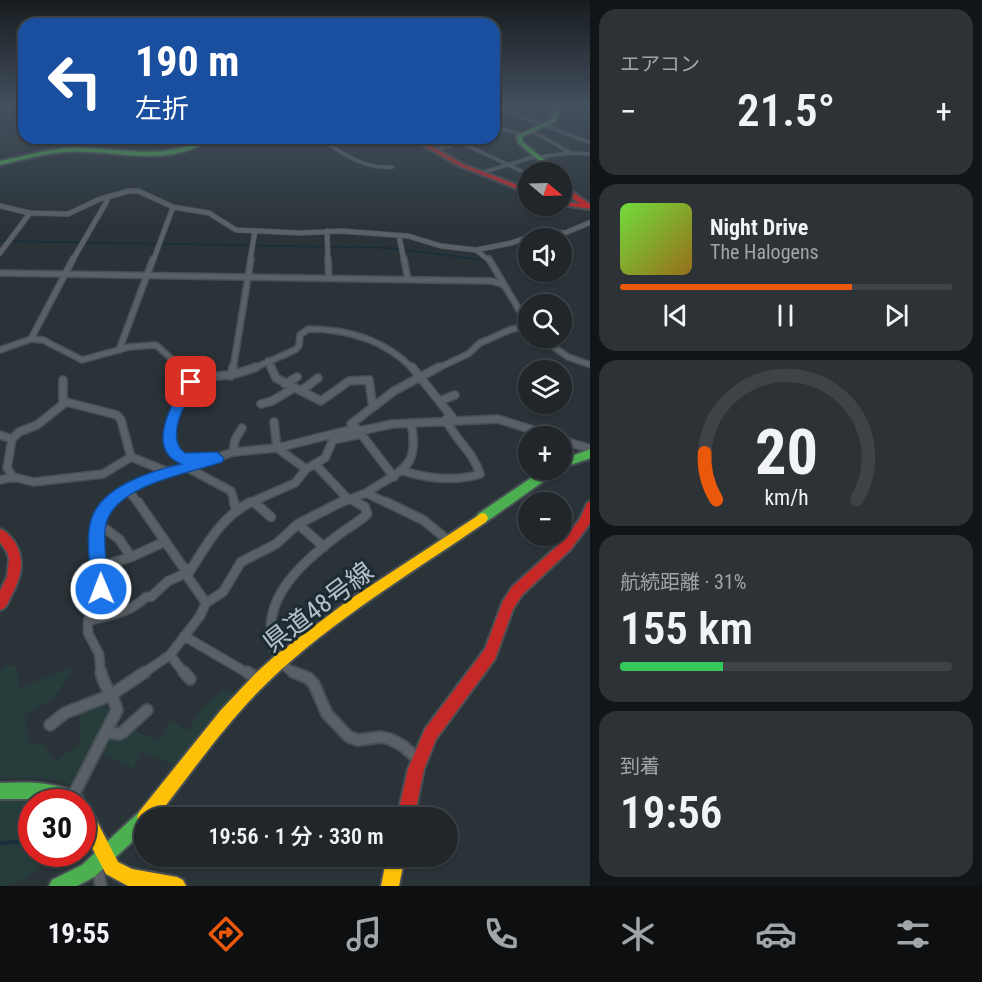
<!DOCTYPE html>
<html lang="ja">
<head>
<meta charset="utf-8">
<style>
  body { margin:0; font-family:"Roboto Condensed","Noto Sans JP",sans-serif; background:#2d3236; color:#f1f3f6; height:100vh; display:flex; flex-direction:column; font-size:22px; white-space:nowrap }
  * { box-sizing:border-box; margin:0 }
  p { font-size:20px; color:#a2a5a8 }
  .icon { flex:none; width:33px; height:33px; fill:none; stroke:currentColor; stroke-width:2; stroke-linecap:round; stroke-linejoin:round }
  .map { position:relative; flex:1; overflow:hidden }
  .side { display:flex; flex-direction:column; gap:9px; padding:9px; background:#121517; width:392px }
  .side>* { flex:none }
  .hud { position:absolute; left:18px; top:18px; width:482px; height:126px; border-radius:18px; box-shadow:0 2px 4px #0004,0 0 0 2px #3d4347; background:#1a4fa0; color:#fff; overflow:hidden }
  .needle { width:39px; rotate:109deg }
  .fabs { position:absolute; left:518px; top:162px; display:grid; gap:12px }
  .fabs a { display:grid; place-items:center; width:54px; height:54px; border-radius:50%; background:#20262a; box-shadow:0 2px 4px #0004,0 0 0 2px #3d4347; font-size:30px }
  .speed { position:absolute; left:18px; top:789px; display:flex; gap:12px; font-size:30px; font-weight:700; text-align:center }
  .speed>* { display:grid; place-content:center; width:78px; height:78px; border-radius:50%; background:#20262a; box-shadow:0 2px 4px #0004,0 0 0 2px #3d4347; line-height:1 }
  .speed .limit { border:9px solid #d22; background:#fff; color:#111 }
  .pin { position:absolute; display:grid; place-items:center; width:51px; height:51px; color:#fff; margin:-26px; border-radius:12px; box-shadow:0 3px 9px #0006 }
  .me { position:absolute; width:66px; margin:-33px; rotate:359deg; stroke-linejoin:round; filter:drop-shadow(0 0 4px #0008) }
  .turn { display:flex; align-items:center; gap:21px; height:126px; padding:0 18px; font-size:27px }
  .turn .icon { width:78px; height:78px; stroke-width:2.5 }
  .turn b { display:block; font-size:42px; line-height:51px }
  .big { font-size:45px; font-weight:600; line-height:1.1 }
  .side .card { flex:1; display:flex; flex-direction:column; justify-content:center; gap:9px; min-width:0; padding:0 21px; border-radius:18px; background:#2d3236 }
  .side .dial { align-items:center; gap:0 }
  .dial svg { height:156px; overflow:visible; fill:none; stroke:#3d4347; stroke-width:7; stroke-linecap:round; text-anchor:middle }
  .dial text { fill:#f1f3f6; stroke:none }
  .song { display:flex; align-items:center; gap:18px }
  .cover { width:72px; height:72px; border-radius:9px; background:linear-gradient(135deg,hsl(100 70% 55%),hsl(40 70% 35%)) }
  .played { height:6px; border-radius:3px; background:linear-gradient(90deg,#ea580c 70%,#3d4347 70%) }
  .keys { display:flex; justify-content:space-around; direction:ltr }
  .heat { display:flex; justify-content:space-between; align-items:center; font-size:33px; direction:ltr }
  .charge { height:9px; border-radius:4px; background:linear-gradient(90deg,#34c759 31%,#3d4347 0) }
  .trip { position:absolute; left:134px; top:807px; width:324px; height:60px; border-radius:30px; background:#20262a; box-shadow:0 2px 4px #0004,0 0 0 2px #3d4347; font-weight:600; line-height:60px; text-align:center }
  .tab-bar { display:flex; height:96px; justify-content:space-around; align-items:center; background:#0d0f11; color:#a2a5a8 }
  .tab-bar .icon { width:42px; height:42px }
  .tab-bar .current { color:#ea580c }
  .tab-bar b { font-size:27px; color:#f1f3f6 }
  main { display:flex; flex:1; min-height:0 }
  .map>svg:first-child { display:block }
  .green { fill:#273d3c }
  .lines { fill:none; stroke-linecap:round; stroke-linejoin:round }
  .stream-far1 { stroke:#192f3c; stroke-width:1.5 }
  .stream { stroke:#192f3c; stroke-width:4 }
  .street-far5-casing { stroke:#485055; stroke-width:4.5 }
  .street-far4-casing { stroke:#485055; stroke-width:6 }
  .street-far3-casing { stroke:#485055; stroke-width:8 }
  .street-far2-casing { stroke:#485055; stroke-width:10 }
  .street-far1-casing { stroke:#485055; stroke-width:11 }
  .street-casing { stroke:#485055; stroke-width:14 }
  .fast-casing { stroke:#485055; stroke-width:4 }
  .slow-casing { stroke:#485055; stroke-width:4 }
  .jam-casing { stroke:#485055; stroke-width:4 }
  .street-far5 { stroke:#5a6166; stroke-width:3 }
  .street-far4 { stroke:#5a6166; stroke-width:4.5 }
  .street-far3 { stroke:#5a6166; stroke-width:5 }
  .street-far2 { stroke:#5a6166; stroke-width:7 }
  .street-far1 { stroke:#5a6166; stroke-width:8 }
  .street { stroke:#5a6166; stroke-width:10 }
  .fast { fill:#4caf50; fill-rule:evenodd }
  .slow { fill:#ffc107; fill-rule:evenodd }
  .jam { fill:#c62828; fill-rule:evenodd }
  .route { fill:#1a73e8; stroke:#114b97; stroke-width:1.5 }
  .labels { text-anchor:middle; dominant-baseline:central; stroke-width:6; stroke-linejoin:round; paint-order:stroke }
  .near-street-label { font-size:26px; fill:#b4c1c9; stroke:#1d2b33 }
</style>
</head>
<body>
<main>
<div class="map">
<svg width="591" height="886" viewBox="0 0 591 886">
  <rect width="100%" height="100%" fill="#2a3338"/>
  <!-- green -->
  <path class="green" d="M 5,665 L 16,666 L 20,688 L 75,666 L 54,698 L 24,715 L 30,745 L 43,743 L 54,762 L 80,744 L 80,713 L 99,704 L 110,711 L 103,731 L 74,785 C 49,777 26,777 0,778 L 0,672 Z
    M 223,690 L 236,693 L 174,765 L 141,752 L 133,769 L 101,753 L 115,724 L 160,741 L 170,720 L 188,731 L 200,710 Z
    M 27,798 L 54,802 L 32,802 L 32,854 L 52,854 C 37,870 24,886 0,886 L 0,801 Z"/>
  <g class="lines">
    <!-- stream-far1 -->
    <path class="stream-far1" d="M 0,241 L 389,248 L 485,260"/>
    <!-- stream -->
    <path class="stream" d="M 0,843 L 32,841
      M 52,854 L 62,865"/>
    <!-- street-far5 casing -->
    <g class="street-far5-casing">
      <path id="street-far5" d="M 494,106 L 591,143
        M 0,108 L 8,105
        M 494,127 L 520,134
        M 530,130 L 569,152
        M 288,138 L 297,141 L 321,139 C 342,153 365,170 392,167
        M 451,138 L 528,174
        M 435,150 L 460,142
        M 539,157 L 570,153 L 591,154
        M 481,173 L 537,156"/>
    </g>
    <!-- street-far4 casing -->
    <g class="street-far4-casing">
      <path id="street-far4" d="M 0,206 L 30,213 L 68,214 L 100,199 L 129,191 L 138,191 L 173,207 L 209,213 L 236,230 L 300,233 L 341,231 L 408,236 L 441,246 L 476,250 L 511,243 L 547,231 L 565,233 L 591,222
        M 327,231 L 328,261
        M 399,236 L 404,261
        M 476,250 L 490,261
        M 0,253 L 30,213
        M 72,261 L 107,201 L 105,198
        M 153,261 L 173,207
        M 250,261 L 255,231"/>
    </g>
    <!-- street-far3 casing -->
    <g class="street-far3-casing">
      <path id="street-far3" d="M 328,259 L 329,278
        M 404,259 L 408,280
        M 489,259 L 528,325
        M 0,273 L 492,281 L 502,284 L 507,289
        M 541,338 L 568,357 L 591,365
        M 31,339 L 73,259
        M 0,350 L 31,339 L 43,340 L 82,360 L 129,347 L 156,345 L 183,369
        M 119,350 L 153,259
        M 268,361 L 272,369
        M 233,369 L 251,259
        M 252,369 L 295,350 L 299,346 L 300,335 L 308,329 C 348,329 384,339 413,369
        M 436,369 L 468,354 L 480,343 L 512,329 L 528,327"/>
    </g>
    <!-- street-far2 casing -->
    <g class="street-far2-casing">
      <path id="street-far2" d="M 180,367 C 206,380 229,378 256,367
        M 271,367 L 276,378 L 321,401 L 349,381 L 369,380 L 372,402 L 375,406
        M 231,376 L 233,367
        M 201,378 C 176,388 157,441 183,459 L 208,458
        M 63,380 L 63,403
        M 285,384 L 297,377
        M 301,391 L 318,378
        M 440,401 L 455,395
        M 261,404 L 272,401 L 294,388
        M 274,422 L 277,448 L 306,469
        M 360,431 L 351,424 L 394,391 L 439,367
        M 361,434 L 394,477
        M 0,435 L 12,439
        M 561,440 L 591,449
        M 233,452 L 235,440 L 242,428
        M 315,464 L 348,499
        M 188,468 L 231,491 L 235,504
        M 403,471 C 429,479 454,482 480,474 C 472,449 454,440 446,419 L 452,417 L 412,367
        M 13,477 L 7,468 L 12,439 L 19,432 L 37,425 L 66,402 L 117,415 L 121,420 L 131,457
        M 0,480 L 13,477 L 34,482 L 103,474 L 131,457 L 166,471
        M 127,489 L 139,504
        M 366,493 C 399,470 421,470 411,423
        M 350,499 L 359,504
        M 253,502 L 255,504
        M 110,504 L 127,489 L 166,471 L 188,468 L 233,452 L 277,448 L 345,431 L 360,431 L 392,424 L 498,419 L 552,436
        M 247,504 L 295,483 L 306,469 L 325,458 L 333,440 L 361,434 L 360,431
        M 338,504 L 366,493 L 389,504"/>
    </g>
    <!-- street-far1 casing -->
    <g class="street-far1-casing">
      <path id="street-far1" d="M 138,502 L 183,567 L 190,570
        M 234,502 L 236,509
        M 254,502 L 271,517
        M 386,502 L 423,520 L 449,541
        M 298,524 L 324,547
        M 97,531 L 107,530 L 119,539 L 131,557
        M 101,566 L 131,557 L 164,542
        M 206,603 L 187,576 C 204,549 221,516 251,502
        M 88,621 C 109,616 131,612 146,597 L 151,597 L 168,581 L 189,572
        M 184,636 L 249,674
        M 170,655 L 185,674
        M 101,674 L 99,654 L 88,633 L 88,621 L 101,589 L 97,531 L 99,519 L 111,502
        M 142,674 L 170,655 L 200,616 L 206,603 L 223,592 L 241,562 L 276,544 L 298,524 L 341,502
        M 297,674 C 284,669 275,655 272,642 C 263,596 303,562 337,536 C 347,528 358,523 367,514 L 365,507 L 356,502"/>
    </g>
    <!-- street casing -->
    <g class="street-casing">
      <path id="street" d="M 184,672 L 190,679
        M 247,672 L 260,680
        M 293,672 L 308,678 L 314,684 L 327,714 L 349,737 L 358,740 L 380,737 L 390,739 L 403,746 L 419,760
        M 50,725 L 65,713 L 111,695 L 145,672
        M 107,732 L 119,734 L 123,732 L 147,710
        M 72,798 L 117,710 C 114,696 103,686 101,672
        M 97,865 L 101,886"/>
    </g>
    <!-- fast casing -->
    <g class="fast-casing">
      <path id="fast" d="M 555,105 L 559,105 L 556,121 L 522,137 L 523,142 L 559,172 L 553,172 L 519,144 L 516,136 L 552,119 Z
        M 204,138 L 211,138 C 170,170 115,149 68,152 C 45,153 22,160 0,165 L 0,161 C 23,157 45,149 68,148 C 116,146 160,163 204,138 Z
        M 591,449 L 591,458 L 561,468 L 561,460 Z
        M 543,470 L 556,470 L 555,473 L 486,522 L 482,523 L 478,522 L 476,518 L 478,514 Z
        M 0,783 C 29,782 56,781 82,796 L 84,802 L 82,806 L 82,802 L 59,802 L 40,799 L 0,799 Z
        M 144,810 L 150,813 L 152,818 L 144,818 L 144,831 L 94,877 L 77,886 L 49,886 L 52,880 L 82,865 L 138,813 Z"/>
    </g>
    <!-- slow casing -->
    <g class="slow-casing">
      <path id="slow" d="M 482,513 L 486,514 L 488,518 L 486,522 C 413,572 334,619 269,681 C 227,721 193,771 156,818 L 144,818 L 144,826 L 139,824 L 137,818 L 139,812 L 221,710 L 257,672 L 276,655 L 349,600 Z
        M 80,802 L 82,802 L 88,804 L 118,862 L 132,869 L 177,877 L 183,880 L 186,886 L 128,886 L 106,874 L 82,829 L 82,802 Z
        M 387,856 L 405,856 L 399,886 L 381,886 Z"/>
    </g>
    <!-- jam casing -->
    <g class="jam-casing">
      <path id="jam" d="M 410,138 L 417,138 L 463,164 L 528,189 L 528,193 L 459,166 Z
        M 561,177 L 563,178 L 569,189 L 591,205 L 591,209 L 561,205 L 561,201 L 580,204 C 570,196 561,191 561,177 Z
        M 591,501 L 591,521 L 588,526 L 571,549 L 522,595 L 513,609 L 495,659 L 436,739 L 424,769 L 414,818 L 397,818 L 408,769 L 425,729 L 485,649 L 503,601 L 512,587 L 563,541 L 580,519 L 587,503 Z
        M 0,529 C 6,531 10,536 14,541 C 26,560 21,578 11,596 C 8,602 7,608 0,610 L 0,591 L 7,577 L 9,559 L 7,552 L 0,542 Z"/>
    </g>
    <!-- street-far5 -->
    <use href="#street-far5" class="street-far5"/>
    <!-- street-far4 -->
    <use href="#street-far4" class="street-far4"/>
    <!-- street-far3 -->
    <use href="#street-far3" class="street-far3"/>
    <!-- street-far2 -->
    <use href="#street-far2" class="street-far2"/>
    <!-- street-far1 -->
    <use href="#street-far1" class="street-far1"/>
    <!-- street -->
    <use href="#street" class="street"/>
    <!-- fast -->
    <use href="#fast" class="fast"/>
    <!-- slow -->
    <use href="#slow" class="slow"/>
    <!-- jam -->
    <use href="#jam" class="jam"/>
  </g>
  <!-- sky -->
  <linearGradient id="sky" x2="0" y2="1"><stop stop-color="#171c1f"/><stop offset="0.46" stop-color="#44505e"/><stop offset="1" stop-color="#44505e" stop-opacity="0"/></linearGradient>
  <rect width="591" height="229" fill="url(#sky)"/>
  <!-- route -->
  <path class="route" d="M 191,378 L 197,382 C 187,399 164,438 185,453 L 217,452 L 224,458 L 222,462 C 189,474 116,484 106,524 C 102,541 108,571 109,589 L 107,595 L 101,597 L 95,595 L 92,589 C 91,568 85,541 91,520 C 101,486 151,471 181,464 C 144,449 173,401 187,379 Z"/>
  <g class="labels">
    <!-- near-street labels -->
    <g class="near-street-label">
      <text transform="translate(318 607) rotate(-37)">県道48号線</text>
    </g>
  </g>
</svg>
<div class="fabs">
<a><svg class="needle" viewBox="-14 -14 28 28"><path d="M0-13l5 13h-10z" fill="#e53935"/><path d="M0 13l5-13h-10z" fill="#a2a5a8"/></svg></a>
<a><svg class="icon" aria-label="sound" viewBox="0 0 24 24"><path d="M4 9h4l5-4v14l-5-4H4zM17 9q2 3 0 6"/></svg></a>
<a><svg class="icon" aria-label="search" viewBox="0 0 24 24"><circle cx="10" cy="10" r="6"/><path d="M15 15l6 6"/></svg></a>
<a><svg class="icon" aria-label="layers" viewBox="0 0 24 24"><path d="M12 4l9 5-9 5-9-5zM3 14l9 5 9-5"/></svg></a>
<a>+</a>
<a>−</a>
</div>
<div class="speed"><div class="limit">30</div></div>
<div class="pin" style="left:191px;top:382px;background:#d93025"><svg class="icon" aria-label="arrive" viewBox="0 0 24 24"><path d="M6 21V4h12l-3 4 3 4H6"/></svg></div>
<svg class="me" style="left:101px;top:589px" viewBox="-20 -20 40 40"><circle r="17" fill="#1a73e8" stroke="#fff" stroke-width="3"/><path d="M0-11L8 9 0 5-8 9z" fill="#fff"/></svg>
<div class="trip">19:56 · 1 分 · 330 m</div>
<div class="hud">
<div class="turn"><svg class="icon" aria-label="left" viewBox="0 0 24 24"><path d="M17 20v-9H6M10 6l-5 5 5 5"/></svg><div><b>190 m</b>左折</div></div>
</div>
</div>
<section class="side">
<div class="card"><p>エアコン</p>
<div class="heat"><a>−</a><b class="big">21.5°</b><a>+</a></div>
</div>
<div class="card">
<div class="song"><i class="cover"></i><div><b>Night Drive</b><p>The Halogens</p></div></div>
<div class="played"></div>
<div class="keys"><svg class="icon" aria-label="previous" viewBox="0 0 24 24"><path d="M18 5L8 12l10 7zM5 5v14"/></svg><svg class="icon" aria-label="pause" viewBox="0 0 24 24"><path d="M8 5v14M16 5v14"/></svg><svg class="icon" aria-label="next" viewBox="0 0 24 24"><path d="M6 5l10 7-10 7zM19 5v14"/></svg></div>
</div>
<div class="card dial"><svg viewBox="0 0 100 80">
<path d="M14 69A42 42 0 1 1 86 69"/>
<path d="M14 69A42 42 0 0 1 8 45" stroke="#ea580c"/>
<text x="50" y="56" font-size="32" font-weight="700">20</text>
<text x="50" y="72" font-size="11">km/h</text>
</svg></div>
<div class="card"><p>航続距離 · 31%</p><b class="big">155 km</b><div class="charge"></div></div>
<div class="card"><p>到着</p><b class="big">19:56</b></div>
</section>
</main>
<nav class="tab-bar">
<b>19:55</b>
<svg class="icon current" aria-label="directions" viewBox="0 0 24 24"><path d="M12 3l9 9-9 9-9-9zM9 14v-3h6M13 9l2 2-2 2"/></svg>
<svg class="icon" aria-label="music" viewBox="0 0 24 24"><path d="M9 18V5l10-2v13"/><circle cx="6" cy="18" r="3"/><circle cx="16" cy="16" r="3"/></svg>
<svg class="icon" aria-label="phone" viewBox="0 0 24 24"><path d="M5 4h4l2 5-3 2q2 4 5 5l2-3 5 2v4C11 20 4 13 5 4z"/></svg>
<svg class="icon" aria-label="climate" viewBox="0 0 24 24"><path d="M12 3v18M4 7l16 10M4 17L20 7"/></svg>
<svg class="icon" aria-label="car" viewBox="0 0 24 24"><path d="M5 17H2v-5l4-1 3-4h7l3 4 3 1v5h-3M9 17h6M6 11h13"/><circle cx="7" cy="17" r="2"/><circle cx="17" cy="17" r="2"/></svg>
<svg class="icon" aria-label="filters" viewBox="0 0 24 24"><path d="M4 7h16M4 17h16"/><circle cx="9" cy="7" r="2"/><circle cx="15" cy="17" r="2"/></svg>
</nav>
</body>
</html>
